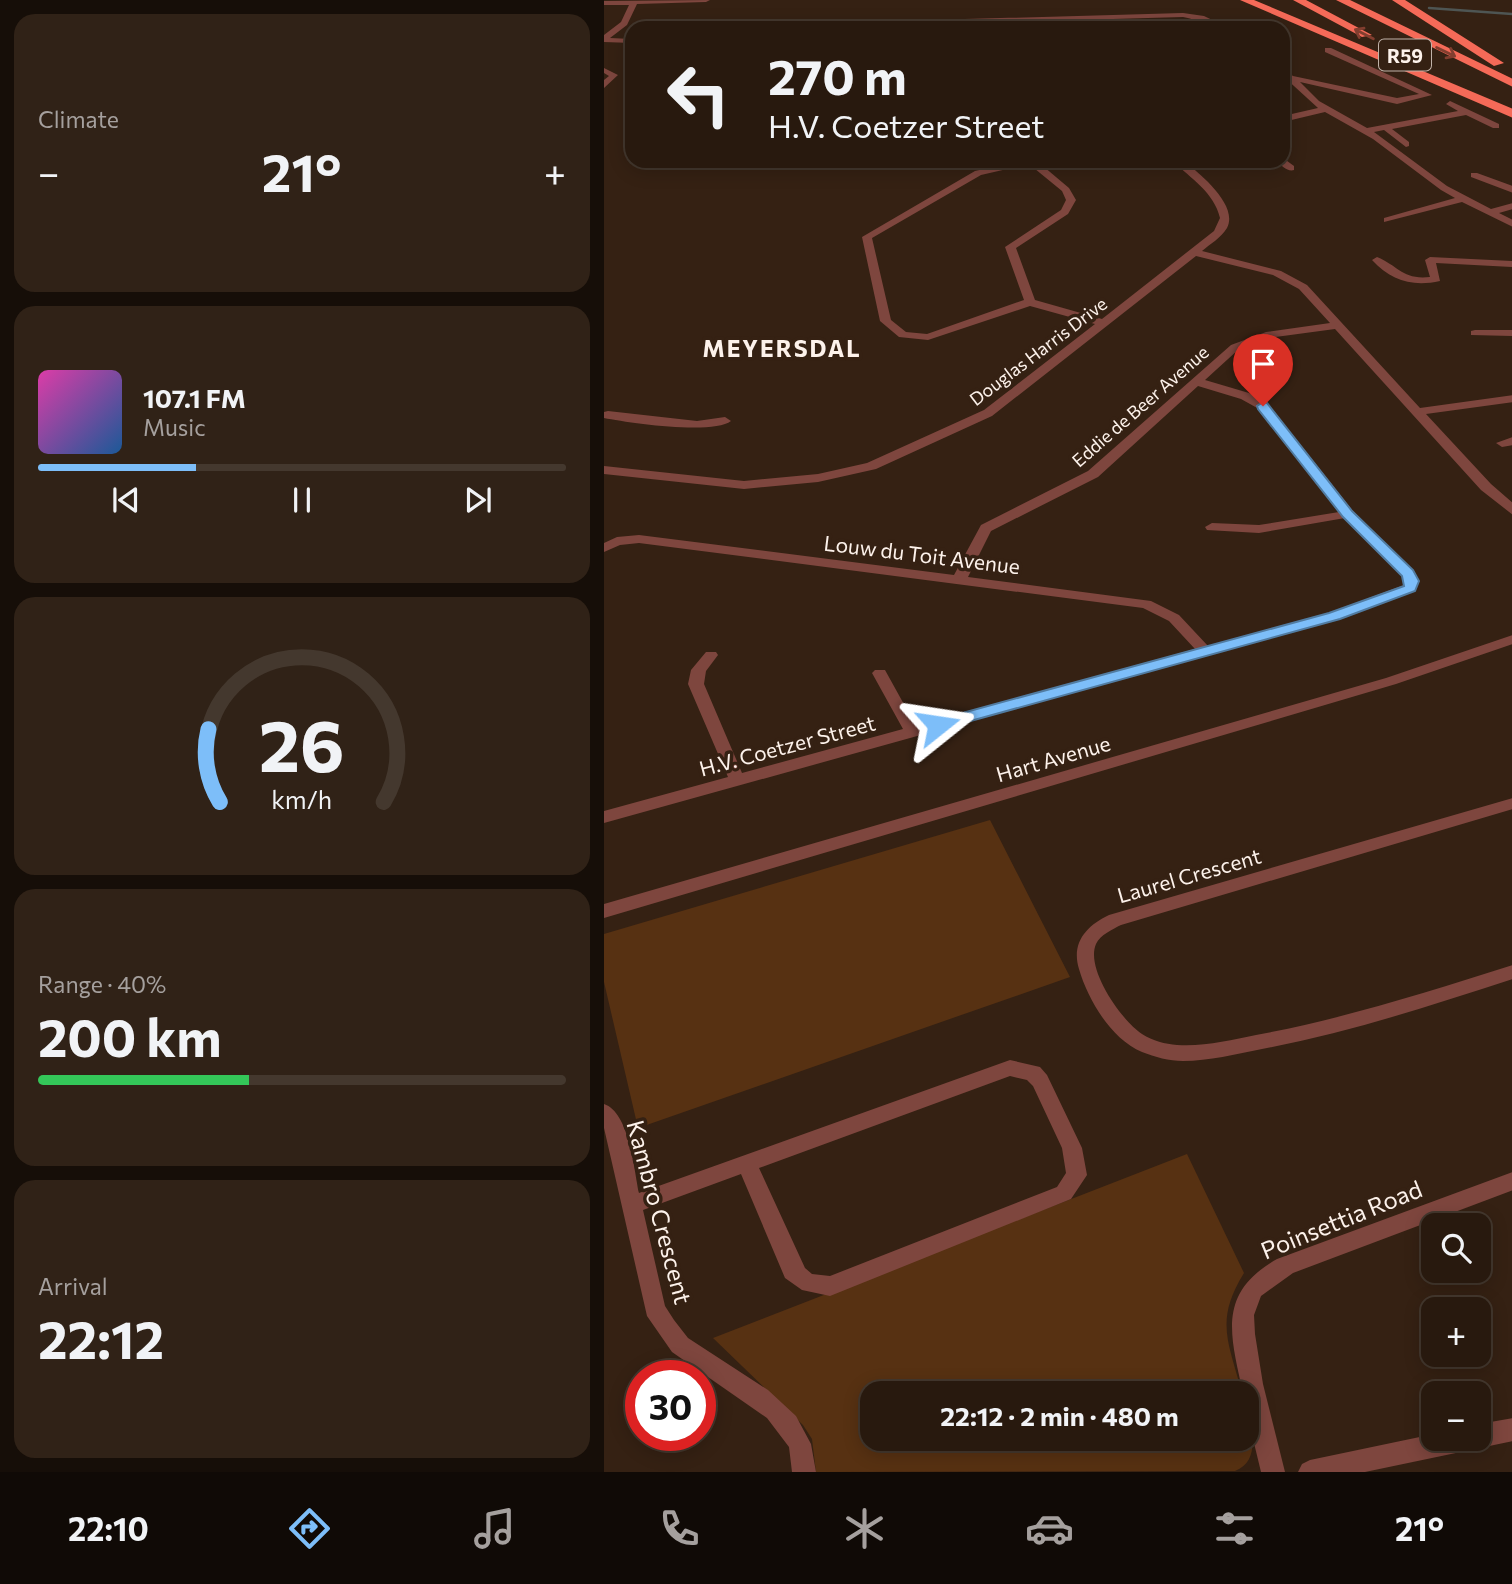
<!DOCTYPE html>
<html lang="en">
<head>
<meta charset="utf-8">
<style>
  body { margin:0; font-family:Commissioner,sans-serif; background:#302217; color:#f1f3f6; height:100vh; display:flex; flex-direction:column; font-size:26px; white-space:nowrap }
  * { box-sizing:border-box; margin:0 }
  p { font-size:23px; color:#a5a09e }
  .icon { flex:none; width:38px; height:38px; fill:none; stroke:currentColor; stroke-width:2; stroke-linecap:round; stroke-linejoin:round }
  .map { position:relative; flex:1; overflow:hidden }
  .panel { display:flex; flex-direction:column; gap:14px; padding:14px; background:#160e08; width:604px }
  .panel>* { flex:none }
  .top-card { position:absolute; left:21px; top:21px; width:665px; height:147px; border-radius:21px; box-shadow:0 4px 18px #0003,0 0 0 2px #44382e; background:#28190e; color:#f1f3f6; overflow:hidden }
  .tools { position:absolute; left:817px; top:1213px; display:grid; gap:14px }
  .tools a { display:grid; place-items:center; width:70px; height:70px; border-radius:14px; background:#28190e; box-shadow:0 4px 18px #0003,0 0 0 2px #44382e; font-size:35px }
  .speed { position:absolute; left:21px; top:1360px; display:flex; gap:14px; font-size:35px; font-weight:700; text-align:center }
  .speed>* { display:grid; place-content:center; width:91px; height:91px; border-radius:50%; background:#28190e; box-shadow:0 4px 18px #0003,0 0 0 2px #44382e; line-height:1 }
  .speed .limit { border:10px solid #d22; background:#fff; color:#111 }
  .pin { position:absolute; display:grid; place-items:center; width:60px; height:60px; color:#fff; margin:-72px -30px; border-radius:50% 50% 50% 0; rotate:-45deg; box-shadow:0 0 7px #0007 }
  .pin .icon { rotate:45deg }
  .me { position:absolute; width:77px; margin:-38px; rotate:75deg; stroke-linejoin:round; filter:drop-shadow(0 0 5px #0008) }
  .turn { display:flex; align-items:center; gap:24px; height:147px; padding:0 28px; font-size:32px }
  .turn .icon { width:91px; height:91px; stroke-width:2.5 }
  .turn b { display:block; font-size:49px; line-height:60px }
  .big { font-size:52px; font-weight:700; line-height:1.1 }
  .panel .card { flex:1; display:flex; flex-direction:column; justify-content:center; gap:10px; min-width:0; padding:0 24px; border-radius:21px; background:#302217 }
  .panel .dial { align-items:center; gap:0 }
  .dial svg { height:182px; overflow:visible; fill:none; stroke:#44382e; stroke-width:7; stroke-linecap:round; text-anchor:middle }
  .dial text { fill:#f1f3f6; stroke:none }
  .song { display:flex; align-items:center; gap:21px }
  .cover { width:84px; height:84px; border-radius:10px; background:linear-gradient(135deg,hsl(320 70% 55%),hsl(210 70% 35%)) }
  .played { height:7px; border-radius:4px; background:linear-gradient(90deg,#7dbef9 30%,#44382e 30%) }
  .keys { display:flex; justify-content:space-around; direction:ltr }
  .heat { display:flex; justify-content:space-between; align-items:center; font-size:38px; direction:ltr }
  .charge { height:10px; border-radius:5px; background:linear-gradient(90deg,#34c759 40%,#44382e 0) }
  .trip { position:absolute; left:256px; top:1381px; width:399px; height:70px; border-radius:21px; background:#28190e; box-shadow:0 4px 18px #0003,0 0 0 2px #44382e; font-weight:700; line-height:70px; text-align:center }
  .menu { display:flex; height:112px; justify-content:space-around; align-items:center; background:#100a06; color:#a5a09e }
  .menu .icon { width:49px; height:49px }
  .menu .current { color:#7dbef9 }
  .menu b { font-size:32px; color:#f1f3f6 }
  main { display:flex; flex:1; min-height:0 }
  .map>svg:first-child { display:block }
  .green { fill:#573112 }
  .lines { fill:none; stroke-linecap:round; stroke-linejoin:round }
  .stream { stroke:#4e5553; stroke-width:2.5 }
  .minor { fill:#7e463e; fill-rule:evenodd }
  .highway { fill:#f56a58; fill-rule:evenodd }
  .oneway { stroke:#823e2f }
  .route { fill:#7dbef9; stroke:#517ca2; stroke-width:2 }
  .labels { text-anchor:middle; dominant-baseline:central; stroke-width:7; stroke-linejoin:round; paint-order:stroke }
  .far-street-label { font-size:18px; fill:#fdf2eb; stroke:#352113 }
  .shield { fill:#352113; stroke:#c1b3aa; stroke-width:2 }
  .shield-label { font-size:19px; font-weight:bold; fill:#fdf2eb }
  .street-label { font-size:21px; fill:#fdf2eb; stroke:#352113 }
  .far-district-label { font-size:23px; font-weight:bold; letter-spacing:2px; fill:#fdf2eb; stroke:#352113 }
  .near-street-label { font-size:24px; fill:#fdf2eb; stroke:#352113 }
</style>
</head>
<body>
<main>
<section class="panel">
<div class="card"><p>Climate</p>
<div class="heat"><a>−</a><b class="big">21°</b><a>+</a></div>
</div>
<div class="card">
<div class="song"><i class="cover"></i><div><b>107.1 FM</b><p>Music</p></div></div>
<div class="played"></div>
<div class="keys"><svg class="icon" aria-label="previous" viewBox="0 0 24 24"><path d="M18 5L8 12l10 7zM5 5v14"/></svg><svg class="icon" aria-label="pause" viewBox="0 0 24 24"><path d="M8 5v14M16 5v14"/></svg><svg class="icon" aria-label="next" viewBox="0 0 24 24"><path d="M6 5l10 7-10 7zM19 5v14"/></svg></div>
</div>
<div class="card dial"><svg viewBox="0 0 100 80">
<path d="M14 69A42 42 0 1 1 86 69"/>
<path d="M14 69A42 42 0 0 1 9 37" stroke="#7dbef9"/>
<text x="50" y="56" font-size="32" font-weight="700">26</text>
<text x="50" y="72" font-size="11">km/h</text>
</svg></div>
<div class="card"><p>Range · 40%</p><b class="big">200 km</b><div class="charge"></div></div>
<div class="card"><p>Arrival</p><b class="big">22:12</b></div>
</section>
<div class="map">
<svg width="909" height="1472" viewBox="0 0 909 1472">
  <rect width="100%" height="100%" fill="#352113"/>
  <!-- green -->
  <path class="green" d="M 386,820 L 466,977 L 34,1128 L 0,982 L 0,934 Z
    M 583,1154 L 640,1273 C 610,1321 625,1343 638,1393 L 268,1393 L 268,1438 L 642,1438 L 642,1408 C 648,1429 657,1461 631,1471 L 212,1472 L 208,1439 L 199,1425 L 109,1338 Z"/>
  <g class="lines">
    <!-- stream -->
    <path class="stream" d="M 825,8 L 909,14"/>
    <!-- minor -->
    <path class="minor" d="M 106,0 L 102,2 L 33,4 L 23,25 L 6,38 L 28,39 L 28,43 L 0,42 L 0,35 L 17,22 L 25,5 L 0,5 L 0,1 Z
      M 579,13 L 600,16 L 625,28 C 609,28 595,20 579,17 L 183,28 L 218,23 Z
      M 721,48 L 727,48 L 828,95 L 793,104 L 696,82 L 715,101 L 763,128 L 854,111 L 842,104 L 846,101 L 895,124 L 895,128 L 889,128 L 862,115 L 788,129 L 805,142 L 805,146 L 802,147 L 780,130 L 770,132 L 843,186 L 887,209 L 909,203 L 909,209 L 895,213 L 909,220 L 909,227 L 858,202 L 780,222 L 780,218 L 851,198 L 837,190 L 769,139 L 721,112 L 679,122 L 679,116 L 714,108 L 679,76 L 679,69 L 689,76 L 793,98 L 815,94 L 721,52 Z
      M 0,68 L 14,75 L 0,88 L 0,80 L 5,76 L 0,73 Z
      M 679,158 L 690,166 L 690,170 C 684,172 677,166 673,161 L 679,161 Z
      M 415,161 L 433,161 L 465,188 L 472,200 L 464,214 L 412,248 L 431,300 L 498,319 L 610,231 L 616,218 C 610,192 587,179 569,161 L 580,161 C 595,173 635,205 623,228 C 617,238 606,244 598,251 L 677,271 L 703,285 L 816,408 L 909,395 L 909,402 L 822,414 L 887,484 L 909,503 L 909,515 L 877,490 L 731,329 L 664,338 L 635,349 L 601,380 L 645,393 L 663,403 L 749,511 L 809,571 L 815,581 L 811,591 L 735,619 L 0,823 L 0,811 L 124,777 L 84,684 L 87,670 L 102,652 L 112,652 L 114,655 L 102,671 L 100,684 L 138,773 L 299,729 L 268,673 L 271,670 L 281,670 L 312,726 L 591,649 L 565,621 L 539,608 L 35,543 L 16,545 L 0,552 L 0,543 L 13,537 L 35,535 L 350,575 L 377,525 L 484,471 L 627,345 L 662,332 L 726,323 L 695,289 L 669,275 L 592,256 L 388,416 L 272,469 L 214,482 L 140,489 L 0,474 L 0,466 L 140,481 L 214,474 L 263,463 L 380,410 L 491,324 L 426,306 L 324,340 L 295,337 L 276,321 L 258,237 L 371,171 ZM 425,164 L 458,191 L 462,200 L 457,210 L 401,247 L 420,300 L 323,334 L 302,332 L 287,320 L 268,238 L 377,175 ZM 594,386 L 637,399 L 655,409 L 735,512 L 655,525 L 608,523 L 601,527 L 603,530 L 655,533 L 741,518 L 798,576 L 801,581 L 800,585 L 725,613 L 604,646 L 575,615 L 547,601 L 364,577 L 387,531 L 494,477 Z
      M 867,173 L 873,173 L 909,186 L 909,193 L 867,177 Z
      M 773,257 C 795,266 798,280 826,277 L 821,260 L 826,257 L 909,261 L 909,267 L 832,263 L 836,281 C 809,287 787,281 768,260 Z
      M 871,330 L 909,330 L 909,336 L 867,335 L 867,331 Z
      M 4,411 L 93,421 L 121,417 L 127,421 C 109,435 25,423 0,418 L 0,412 Z
      M 909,437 L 909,445 L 898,447 L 892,443 Z
      M 909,635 L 909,644 L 792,684 L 0,918 L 0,904 L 782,678 Z
      M 909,798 L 909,809 L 517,925 C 509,929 496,935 492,944 C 481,969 518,1021 538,1034 C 549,1041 561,1044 573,1045 C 599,1047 627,1040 652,1035 C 739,1019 824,992 909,965 L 909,979 C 826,1006 743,1033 658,1049 C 632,1054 605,1061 579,1061 C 565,1061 551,1057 538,1052 C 507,1039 484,1000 475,969 C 467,943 482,926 505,915 Z
      M 406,1060 L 436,1067 L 443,1075 L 478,1148 L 483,1175 L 467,1199 L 226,1296 L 198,1290 L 181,1278 L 137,1174 L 39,1210 L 61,1306 L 70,1320 L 84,1338 L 164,1390 L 192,1416 L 207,1444 L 212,1472 L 188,1472 L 185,1447 L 163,1418 L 68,1352 L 43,1316 L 0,1128 L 0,1104 C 25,1112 30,1169 35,1193 ZM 406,1076 L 423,1080 L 429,1086 L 458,1148 L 462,1173 L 453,1187 L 226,1276 L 208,1274 L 201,1268 L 155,1168 Z
      M 909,1172 L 909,1190 L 689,1273 L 657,1296 L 650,1315 L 651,1334 L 659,1384 L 681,1472 L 657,1472 L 642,1410 L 642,1393 L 639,1393 C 626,1334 613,1293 673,1259 Z
      M 909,1418 L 909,1441 L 761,1472 L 694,1472 L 698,1464 L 706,1460 L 830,1434 L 830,1438 L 875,1438 L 875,1424 Z"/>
    <!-- highway -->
    <path class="highway" d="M 636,0 L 650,0 L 909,109 L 909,118 Z
      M 689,0 L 702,0 L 768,35 L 758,37 Z
      M 732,0 L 746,0 L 909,79 L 909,87 Z
      M 788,0 L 801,0 L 900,63 L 890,66 Z"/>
  </g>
  <!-- one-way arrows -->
  <defs><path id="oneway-shaft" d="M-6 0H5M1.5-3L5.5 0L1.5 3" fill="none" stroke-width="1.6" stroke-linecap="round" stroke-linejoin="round" transform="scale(1.75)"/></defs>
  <g class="oneway">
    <use href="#oneway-shaft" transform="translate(760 34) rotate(-153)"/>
    <use href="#oneway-shaft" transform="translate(842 52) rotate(26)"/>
  </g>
  <!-- route -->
  <path class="route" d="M 659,402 L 663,403 L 748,511 L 809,570 L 815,581 L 811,591 L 736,619 L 334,730 L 329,728 L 329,721 L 725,613 L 800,586 L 798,576 L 739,517 L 654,409 L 653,406 Z"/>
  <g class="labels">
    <!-- far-street labels -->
    <g class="far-street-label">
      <text transform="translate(434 351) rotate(-37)">Douglas Harris Drive</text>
      <text transform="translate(536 406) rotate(-41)">Eddie de Beer Avenue</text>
    </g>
    <!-- shield labels -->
    <rect class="shield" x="775" y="39.5" width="52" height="31" rx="5"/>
    <g class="shield-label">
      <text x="801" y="55">R59</text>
    </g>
    <!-- street labels -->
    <g class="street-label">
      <text transform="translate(318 554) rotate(7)">Louw du Toit Avenue</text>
      <text transform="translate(183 745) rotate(-15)">H.V. Coetzer Street</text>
      <text transform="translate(449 758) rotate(-16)">Hart Avenue</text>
      <text transform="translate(585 875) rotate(-16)">Laurel Crescent</text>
    </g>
    <!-- far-district labels -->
    <g class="far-district-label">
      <text x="178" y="348">MEYERSDAL</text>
    </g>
    <!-- near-street labels -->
    <g class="near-street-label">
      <text transform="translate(56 1212) rotate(75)">Kambro Crescent</text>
      <text transform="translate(737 1219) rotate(-22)">Poinsettia Road</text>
    </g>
  </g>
</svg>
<div class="tools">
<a><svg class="icon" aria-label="search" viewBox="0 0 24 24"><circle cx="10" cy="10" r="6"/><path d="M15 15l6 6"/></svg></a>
<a>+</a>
<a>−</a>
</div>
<div class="speed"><div class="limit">30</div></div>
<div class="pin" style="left:659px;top:406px;background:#d93025"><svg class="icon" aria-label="arrive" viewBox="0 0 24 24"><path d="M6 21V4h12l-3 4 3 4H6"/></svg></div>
<svg class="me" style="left:334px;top:725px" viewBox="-20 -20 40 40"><path d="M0-17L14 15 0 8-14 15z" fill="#7dbef9" stroke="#fff" stroke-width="4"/></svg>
<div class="trip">22:12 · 2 min · 480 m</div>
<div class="top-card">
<div class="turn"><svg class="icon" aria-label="left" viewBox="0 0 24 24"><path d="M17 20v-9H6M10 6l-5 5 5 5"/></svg><div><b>270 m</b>H.V. Coetzer Street</div></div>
</div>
</div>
</main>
<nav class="menu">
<b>22:10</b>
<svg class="icon current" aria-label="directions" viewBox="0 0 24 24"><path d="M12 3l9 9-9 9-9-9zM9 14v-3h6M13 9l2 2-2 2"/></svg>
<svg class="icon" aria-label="music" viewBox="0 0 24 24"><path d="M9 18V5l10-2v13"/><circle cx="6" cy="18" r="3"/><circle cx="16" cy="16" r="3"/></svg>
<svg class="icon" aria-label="phone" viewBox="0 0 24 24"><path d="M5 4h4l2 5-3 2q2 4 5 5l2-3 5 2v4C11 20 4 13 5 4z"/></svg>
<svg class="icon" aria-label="climate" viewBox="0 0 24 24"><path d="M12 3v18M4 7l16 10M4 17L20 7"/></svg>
<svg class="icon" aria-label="car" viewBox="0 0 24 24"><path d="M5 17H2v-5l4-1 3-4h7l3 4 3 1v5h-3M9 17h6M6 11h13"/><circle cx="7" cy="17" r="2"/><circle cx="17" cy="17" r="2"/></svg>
<svg class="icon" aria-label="filters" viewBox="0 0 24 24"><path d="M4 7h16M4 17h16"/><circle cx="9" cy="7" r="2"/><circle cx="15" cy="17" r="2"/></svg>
<b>21°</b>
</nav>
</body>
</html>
